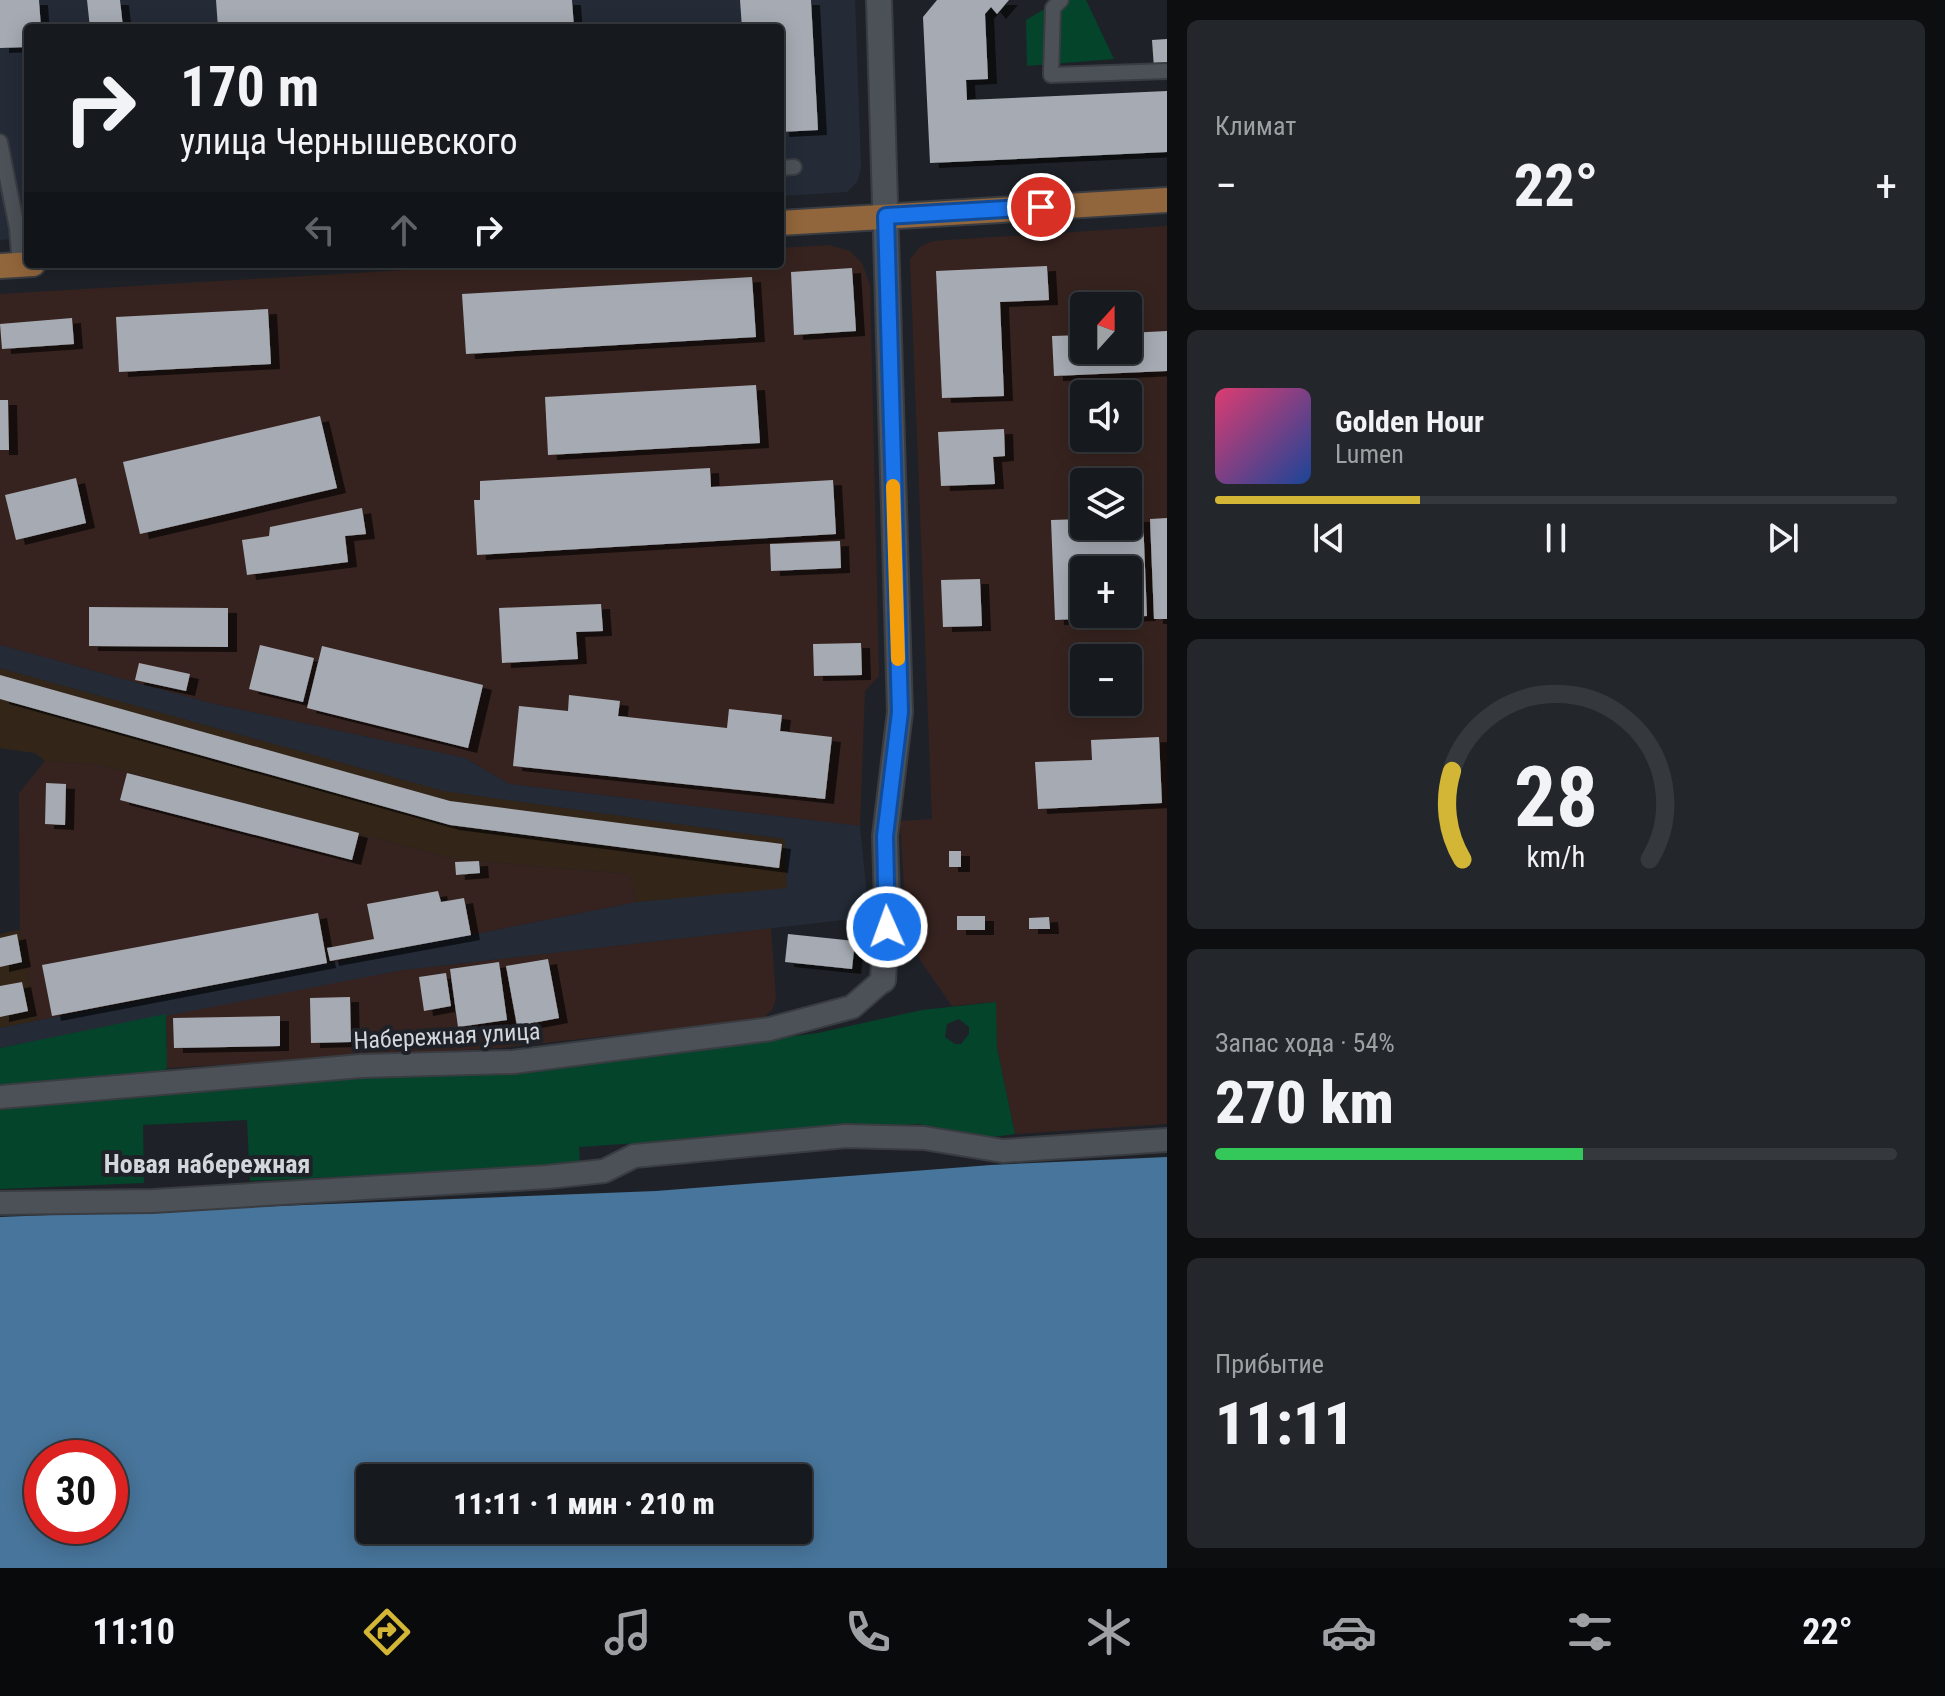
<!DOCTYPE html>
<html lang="ru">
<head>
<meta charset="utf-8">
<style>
  body { margin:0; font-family:"Roboto Condensed",sans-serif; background:#23272b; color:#f1f3f6; height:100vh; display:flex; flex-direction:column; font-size:30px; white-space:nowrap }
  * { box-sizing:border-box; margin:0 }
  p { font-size:26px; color:#9ea1a4 }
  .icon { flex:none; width:44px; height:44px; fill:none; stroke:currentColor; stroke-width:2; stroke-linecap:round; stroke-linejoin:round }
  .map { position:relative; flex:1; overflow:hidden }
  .panel { display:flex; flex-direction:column; gap:20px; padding:20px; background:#0c0e10; width:778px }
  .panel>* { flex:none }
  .top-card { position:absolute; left:24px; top:24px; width:760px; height:244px; border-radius:8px; box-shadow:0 4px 20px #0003,0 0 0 2px #35383c; background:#161a1e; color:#f1f3f6; overflow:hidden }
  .needle { width:52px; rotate:21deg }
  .buttons { position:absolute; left:1070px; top:292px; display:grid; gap:16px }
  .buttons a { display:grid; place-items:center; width:72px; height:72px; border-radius:8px; background:#161a1e; box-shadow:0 4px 20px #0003,0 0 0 2px #35383c; font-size:40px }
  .speed { position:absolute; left:24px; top:1440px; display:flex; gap:16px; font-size:40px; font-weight:700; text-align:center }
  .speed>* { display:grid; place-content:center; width:104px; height:104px; border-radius:50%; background:#161a1e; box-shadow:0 4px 20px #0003,0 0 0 2px #35383c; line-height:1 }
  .speed .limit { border:12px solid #d22; background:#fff; color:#111 }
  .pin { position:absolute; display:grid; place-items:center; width:68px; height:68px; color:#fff; margin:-34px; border:4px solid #fff; border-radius:50%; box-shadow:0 2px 8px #0007 }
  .me { position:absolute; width:88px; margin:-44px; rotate:358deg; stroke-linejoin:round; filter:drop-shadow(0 0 6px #0008) }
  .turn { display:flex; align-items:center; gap:28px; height:168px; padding:0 24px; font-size:36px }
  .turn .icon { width:104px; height:104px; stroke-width:2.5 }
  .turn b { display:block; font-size:56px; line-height:68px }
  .lanes { display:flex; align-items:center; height:76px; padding:0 24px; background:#0003; justify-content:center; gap:40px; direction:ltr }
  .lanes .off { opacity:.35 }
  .big { font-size:60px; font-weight:800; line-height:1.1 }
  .panel .tile { flex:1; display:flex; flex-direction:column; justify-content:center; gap:12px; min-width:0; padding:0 28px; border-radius:12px; background:#23272b }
  .panel .dial { align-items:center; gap:0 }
  .dial svg { height:208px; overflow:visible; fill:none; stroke:#35383c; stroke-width:7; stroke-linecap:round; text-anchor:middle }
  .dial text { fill:#f1f3f6; stroke:none }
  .song { display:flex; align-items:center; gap:24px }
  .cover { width:96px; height:96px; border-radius:12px; background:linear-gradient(135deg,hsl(340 70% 55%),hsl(220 70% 35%)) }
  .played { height:8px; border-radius:4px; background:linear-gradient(90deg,#d3b635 30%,#35383c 30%) }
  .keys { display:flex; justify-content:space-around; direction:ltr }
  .heat { display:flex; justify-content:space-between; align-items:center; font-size:44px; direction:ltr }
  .charge { height:12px; border-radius:6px; background:linear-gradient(90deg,#34c759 54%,#35383c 0) }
  .trip { position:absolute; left:356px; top:1464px; width:456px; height:80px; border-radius:8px; background:#161a1e; box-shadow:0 4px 20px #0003,0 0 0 2px #35383c; font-weight:800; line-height:80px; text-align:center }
  .menu { display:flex; height:128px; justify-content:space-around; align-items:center; background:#090a0c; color:#9ea1a4 }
  .menu .icon { width:56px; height:56px }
  .menu .current { color:#d3b635 }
  .menu b { font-size:36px; color:#f1f3f6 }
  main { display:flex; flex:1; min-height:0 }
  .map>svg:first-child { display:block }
  .commercial { fill:#36231f; fill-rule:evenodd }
  .industrial { fill:#332619 }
  .built { fill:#242b37 }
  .green { fill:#03442a; fill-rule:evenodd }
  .water { fill:#48759b; fill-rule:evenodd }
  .building { fill:#a6abb3; fill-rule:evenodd; filter:url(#shadow) }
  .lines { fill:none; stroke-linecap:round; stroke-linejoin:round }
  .service-casing { stroke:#393c41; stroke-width:18 }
  .pedestrian-casing { stroke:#393c41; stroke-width:26 }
  .minor-casing { stroke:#393c41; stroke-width:28 }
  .primary-casing { stroke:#393c41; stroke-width:28 }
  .service { stroke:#4c5158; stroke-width:14 }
  .pedestrian { stroke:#4c5158; stroke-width:22 }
  .minor { stroke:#4c5158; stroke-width:24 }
  .primary { stroke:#92663c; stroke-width:24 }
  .route-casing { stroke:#114b97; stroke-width:20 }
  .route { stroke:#1a73e8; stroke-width:14 }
  .slow { stroke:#f59e0b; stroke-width:14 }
  .labels { text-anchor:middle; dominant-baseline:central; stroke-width:8; stroke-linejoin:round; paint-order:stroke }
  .street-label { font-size:24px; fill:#d3d6da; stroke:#1e2228 }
  .neighbourhood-label { font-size:26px; font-weight:bold; fill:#d3d6da; stroke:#1e2228 }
</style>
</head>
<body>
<main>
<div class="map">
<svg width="1167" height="1568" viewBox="0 0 1167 1568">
  <defs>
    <filter id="shadow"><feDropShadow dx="9" dy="5" stdDeviation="0" flood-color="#0009"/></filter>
  </defs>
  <rect width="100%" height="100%" fill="#1e2228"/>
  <!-- commercial -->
  <path class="commercial" d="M 1167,226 L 1167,1124 L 1015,1134 L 997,1048 L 995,1002 L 952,1006 L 920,960 L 906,914 L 900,821 L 932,819 L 910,259 L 921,246 L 933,241 ZM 1084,306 L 1128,306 L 1128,350 L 1084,350 ZM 1084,394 L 1128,394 L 1128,438 L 1084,438 ZM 1084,482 L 1128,482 L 1128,526 L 1084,526 ZM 1084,570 L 1128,570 L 1128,614 L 1084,614 ZM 1084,658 L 1128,658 L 1128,702 L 1084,702 Z
    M 829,245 L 850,251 L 862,263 L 870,285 L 879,676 L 865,691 L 860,826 L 509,784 L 465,758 L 210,703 L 0,645 L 0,294 L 505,264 L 780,264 L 780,248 Z
    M 45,761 L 97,764 L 455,859 L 629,874 L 637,902 L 36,1021 L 20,930 L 19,793 Z
    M 771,928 L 776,999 L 772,1010 L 762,1019 L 500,1048 L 167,1068 L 166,1014 L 403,970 Z"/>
  <!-- industrial -->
  <path class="industrial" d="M 0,668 L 444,791 L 785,839 L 787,889 L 637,902 L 629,874 L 455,859 L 97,764 L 45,761 L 35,753 L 0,748 Z
    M 20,930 L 36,1021 L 0,1028 L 0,934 Z"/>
  <!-- built -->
  <path class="built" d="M 0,0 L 855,0 L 861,168 L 857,182 L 847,192 L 780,196 L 780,28 L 28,28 L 28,238 L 0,240 Z
    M 0,645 L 210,703 L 465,758 L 509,784 L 860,826 L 869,917 L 403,970 L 0,1048 L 0,1028 L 36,1021 L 637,902 L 787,888 L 785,839 L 444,791 L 0,668 Z"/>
  <!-- green -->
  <path class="green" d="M 1060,0 L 1086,0 L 1114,59 L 1027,66 L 1026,20 Z
    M 996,1002 L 997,1048 L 1015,1134 L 993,1137 L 918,1124 L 579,1147 L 580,1165 L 250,1181 L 247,1120 L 143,1125 L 144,1183 L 0,1189 L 0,1106 L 352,1078 L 520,1071 L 818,1033 L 922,1010 ZM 959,1019 L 969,1027 L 969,1034 L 961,1044 L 955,1044 L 945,1037 L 947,1024 Z
    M 166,1014 L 167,1068 L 161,1073 L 0,1085 L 0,1048 Z"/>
  <!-- water -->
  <path class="water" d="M 1167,1157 L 1167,1568 L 0,1568 L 0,1217 L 656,1191 L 991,1165 ZM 42,1458 L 110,1458 L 110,1526 L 42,1526 ZM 370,1478 L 798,1478 L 798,1530 L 370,1530 Z"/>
  <!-- building -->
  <path class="building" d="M 0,0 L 39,0 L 41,28 L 28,28 L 28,47 L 0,48 Z
    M 87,0 L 120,0 L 123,27 L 90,28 Z
    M 216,0 L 572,0 L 574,28 L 218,28 Z
    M 740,0 L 811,0 L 818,130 L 780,132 L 780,28 L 742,28 Z
    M 937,0 L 1009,0 L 997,14 L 991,7 L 985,14 L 988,79 L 966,80 L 967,100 L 1167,91 L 1167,152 L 930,163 L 923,17 Z
    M 1167,39 L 1167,67 L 1154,68 L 1152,40 Z
    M 1047,266 L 1049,300 L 1000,302 L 1004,396 L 942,398 L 936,271 Z
    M 852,268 L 856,331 L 794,335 L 791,272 Z
    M 752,277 L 756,337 L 466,354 L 462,294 Z
    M 268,309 L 271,364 L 119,372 L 116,317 Z
    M 72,318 L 74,344 L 2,349 L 0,324 Z
    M 1167,331 L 1167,371 L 1054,376 L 1052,336 L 1084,335 L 1084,350 L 1128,350 L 1128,333 Z
    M 756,385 L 760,443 L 548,455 L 545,397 Z
    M 0,400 L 8,400 L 9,450 L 0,450 Z
    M 320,416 L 337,488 L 140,534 L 123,462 Z
    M 1004,429 L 1005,456 L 993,457 L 995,484 L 941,486 L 938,432 Z
    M 710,468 L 711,487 L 833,480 L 836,534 L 477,555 L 474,500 L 480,500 L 480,481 Z
    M 76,478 L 86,523 L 16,540 L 5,495 Z
    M 362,508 L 366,534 L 345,536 L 348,562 L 247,575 L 242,540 L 269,536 L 270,527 Z
    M 1128,517 L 1143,517 L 1147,616 L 1055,620 L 1051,520 L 1084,519 L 1084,526 L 1128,526 ZM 1084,570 L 1128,570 L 1128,614 L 1084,614 Z
    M 1167,518 L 1167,619 L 1154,619 L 1150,519 Z
    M 840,541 L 841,568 L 771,571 L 770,544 Z
    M 980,579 L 982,626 L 943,627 L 941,580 Z
    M 601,604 L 603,631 L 576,632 L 578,659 L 502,663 L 499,608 Z
    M 89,607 L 228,608 L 228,647 L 89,646 Z
    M 861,643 L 862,675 L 814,676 L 813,644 Z
    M 260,645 L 314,658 L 303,702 L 249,689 Z
    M 322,646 L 483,685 L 468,748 L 307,708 Z
    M 139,663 L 190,674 L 186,691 L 135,680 Z
    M 0,675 L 450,801 L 782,844 L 779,868 L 450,825 L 0,699 Z
    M 569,695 L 620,701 L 618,716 L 727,728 L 729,709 L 782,715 L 780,731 L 832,737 L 825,799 L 513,766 L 519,706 L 568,711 Z
    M 1159,737 L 1162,803 L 1038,809 L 1035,762 L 1092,760 L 1091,740 Z
    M 127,773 L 359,833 L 352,860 L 120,800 Z
    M 46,783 L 66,784 L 65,825 L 45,824 Z
    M 949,851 L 961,851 L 961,867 L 949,867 Z
    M 479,861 L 480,873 L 456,875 L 455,862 Z
    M 438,891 L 441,902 L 464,898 L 471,935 L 330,961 L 327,948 L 374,939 L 367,904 Z
    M 318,913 L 327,963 L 52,1016 L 42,965 Z
    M 957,916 L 985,916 L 985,930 L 957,930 Z
    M 1049,917 L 1050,929 L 1029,929 L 1029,918 Z
    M 17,934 L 22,962 L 0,967 L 0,938 Z
    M 788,934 L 855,941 L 852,969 L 785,962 Z
    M 548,959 L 559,1018 L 517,1026 L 506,966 Z
    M 499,962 L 507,1020 L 458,1027 L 450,969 Z
    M 446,973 L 451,1006 L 424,1011 L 419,977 Z
    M 22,982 L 28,1011 L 0,1017 L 0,986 Z
    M 350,997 L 351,1042 L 311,1043 L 310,998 Z
    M 280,1016 L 280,1046 L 174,1048 L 173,1018 Z"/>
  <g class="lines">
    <!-- service casing -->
    <g class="service-casing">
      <path id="service" d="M 1061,0 L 1053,8 L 1051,75 L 1167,71
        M 0,142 L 17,228 L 20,265
        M 780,168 L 794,167"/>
    </g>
    <!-- pedestrian casing -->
    <g class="pedestrian-casing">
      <path id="pedestrian" d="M 0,1097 L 361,1066 L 513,1062 L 770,1029 L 852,1007 L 883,980
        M 0,1203 L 153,1201 L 547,1177 L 604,1171 L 634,1156 L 846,1136 L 924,1138 L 1003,1151 L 1167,1140"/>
    </g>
    <!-- minor casing -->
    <g class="minor-casing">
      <path id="minor" d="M 879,0 L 900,712 L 885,836 L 887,905 L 883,980"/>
    </g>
    <!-- primary casing -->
    <g class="primary-casing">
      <path id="primary" d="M 780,223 L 1167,200
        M 0,266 L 33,264"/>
    </g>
    <!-- service -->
    <use href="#service" class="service"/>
    <!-- pedestrian -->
    <use href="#pedestrian" class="pedestrian"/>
    <!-- minor -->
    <use href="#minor" class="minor"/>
    <!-- primary -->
    <use href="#primary" class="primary"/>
  </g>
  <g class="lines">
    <!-- route casing -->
    <g class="route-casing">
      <path id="route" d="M 887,927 L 885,836 L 900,712 L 886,216 L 1041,207"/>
    </g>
    <!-- route -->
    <use href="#route" class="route"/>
    <!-- slow -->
    <path class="slow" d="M 893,486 L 898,659"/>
  </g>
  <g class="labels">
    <!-- street labels -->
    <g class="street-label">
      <text transform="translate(447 1036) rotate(-3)">Набережная улица</text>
    </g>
    <!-- neighbourhood labels -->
    <g class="neighbourhood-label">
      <text x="207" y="1164">Новая набережная</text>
    </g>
  </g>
</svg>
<div class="buttons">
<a><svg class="needle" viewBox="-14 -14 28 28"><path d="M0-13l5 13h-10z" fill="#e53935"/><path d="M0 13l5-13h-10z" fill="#9ea1a4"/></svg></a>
<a><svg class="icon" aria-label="sound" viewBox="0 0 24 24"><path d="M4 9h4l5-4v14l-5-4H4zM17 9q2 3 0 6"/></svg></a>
<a><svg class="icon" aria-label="layers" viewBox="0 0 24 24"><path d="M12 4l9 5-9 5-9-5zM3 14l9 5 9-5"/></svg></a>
<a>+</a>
<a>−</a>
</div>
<div class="speed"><div class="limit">30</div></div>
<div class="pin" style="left:1041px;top:207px;background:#d93025"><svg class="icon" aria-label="arrive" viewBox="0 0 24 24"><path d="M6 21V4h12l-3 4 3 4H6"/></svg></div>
<svg class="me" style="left:887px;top:927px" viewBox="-20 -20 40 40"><circle r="17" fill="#1a73e8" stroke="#fff" stroke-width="3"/><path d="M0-11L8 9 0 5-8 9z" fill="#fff"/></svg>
<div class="trip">11:11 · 1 мин · 210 m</div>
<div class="top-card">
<div class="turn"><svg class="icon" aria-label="right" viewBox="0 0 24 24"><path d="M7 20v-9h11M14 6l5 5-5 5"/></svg><div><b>170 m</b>улица Чернышевского</div></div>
<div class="lanes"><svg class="icon off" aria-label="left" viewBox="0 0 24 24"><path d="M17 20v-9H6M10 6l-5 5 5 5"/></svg><svg class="icon off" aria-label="ahead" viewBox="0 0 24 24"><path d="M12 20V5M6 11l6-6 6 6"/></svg><svg class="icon" aria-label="right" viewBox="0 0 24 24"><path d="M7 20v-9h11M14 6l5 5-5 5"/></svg></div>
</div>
</div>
<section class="panel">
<div class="tile"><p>Климат</p>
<div class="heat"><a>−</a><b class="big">22°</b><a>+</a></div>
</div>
<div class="tile">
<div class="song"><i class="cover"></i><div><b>Golden Hour</b><p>Lumen</p></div></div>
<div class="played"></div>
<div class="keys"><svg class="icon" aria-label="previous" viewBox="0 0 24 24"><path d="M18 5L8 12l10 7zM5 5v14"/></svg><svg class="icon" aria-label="pause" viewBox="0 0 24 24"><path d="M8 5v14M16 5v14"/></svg><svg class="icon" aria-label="next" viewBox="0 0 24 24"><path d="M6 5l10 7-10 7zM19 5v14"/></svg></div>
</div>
<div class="tile dial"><svg viewBox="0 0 100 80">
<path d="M14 69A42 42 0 1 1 86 69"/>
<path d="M14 69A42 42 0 0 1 10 35" stroke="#d3b635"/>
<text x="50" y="56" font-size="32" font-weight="700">28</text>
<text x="50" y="72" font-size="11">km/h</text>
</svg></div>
<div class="tile"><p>Запас хода · 54%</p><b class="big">270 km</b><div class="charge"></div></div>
<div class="tile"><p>Прибытие</p><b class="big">11:11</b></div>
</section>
</main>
<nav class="menu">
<b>11:10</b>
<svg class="icon current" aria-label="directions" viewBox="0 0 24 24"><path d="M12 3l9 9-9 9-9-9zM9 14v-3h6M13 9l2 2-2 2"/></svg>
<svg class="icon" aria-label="music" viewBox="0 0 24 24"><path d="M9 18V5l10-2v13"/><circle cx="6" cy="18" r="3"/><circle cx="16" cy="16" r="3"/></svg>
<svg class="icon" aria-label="phone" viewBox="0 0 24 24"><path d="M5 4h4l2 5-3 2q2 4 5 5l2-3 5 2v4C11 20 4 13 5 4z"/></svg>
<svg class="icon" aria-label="climate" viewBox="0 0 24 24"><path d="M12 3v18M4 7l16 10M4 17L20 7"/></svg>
<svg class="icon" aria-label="car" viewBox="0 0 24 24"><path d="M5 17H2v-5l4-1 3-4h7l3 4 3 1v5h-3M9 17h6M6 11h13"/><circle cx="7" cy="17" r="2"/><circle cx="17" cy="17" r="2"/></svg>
<svg class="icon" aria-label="filters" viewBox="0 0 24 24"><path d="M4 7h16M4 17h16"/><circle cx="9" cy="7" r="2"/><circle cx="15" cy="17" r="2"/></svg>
<b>22°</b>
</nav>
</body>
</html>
